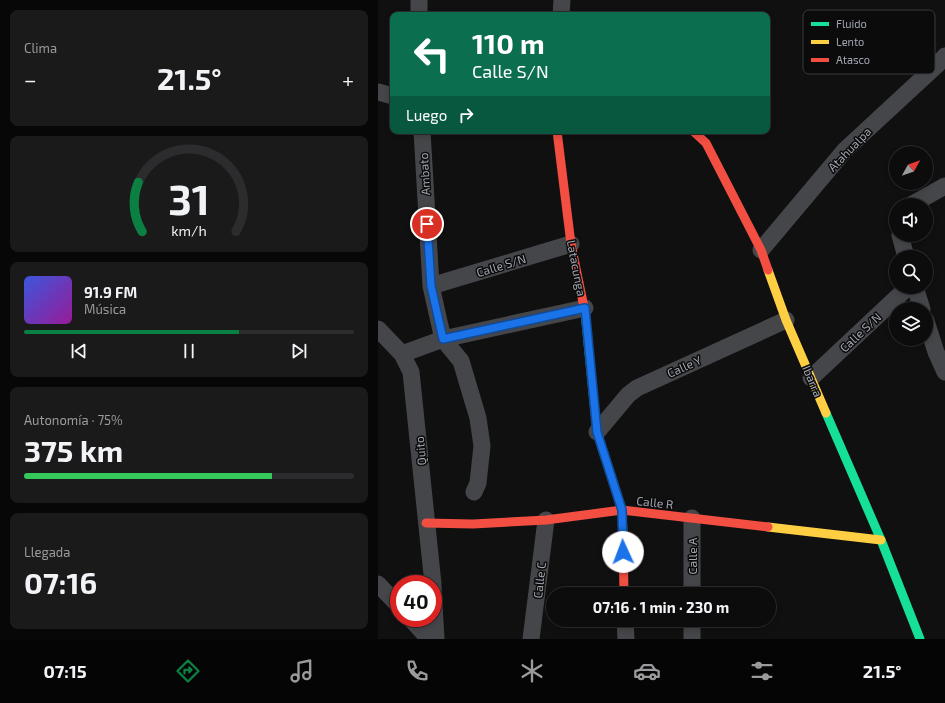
<!DOCTYPE html>
<html lang="es">
<head>
<meta charset="utf-8">
<style>
  body { margin:0; font-family:"Exo 2",sans-serif; background:#1a1a1b; color:#f1f3f6; height:100vh; display:flex; flex-direction:column; font-size:15px; white-space:nowrap }
  * { box-sizing:border-box; margin:0 }
  p { font-size:13px; color:#9a9b9d }
  .icon { flex:none; width:22px; height:22px; fill:none; stroke:currentColor; stroke-width:2; stroke-linecap:round; stroke-linejoin:round }
  .map { position:relative; flex:1; overflow:hidden }
  .drawer { display:flex; flex-direction:column; gap:10px; padding:10px; background:#070707; width:378px }
  .drawer>* { flex:none }
  .top-card { position:absolute; left:12px; top:12px; width:380px; height:122px; border-radius:8px; box-shadow:0 2px 6px #0003,0 0 0 1px #2c2c2e; background:#0b6e4f; color:#fff; overflow:hidden }
  .needle { width:26px; rotate:50deg }
  .buttons { position:absolute; left:511px; top:146px; display:grid; gap:8px }
  .buttons a { display:grid; place-items:center; width:44px; height:44px; border-radius:50%; background:#0c0c0d; box-shadow:0 2px 6px #0003,0 0 0 1px #2c2c2e; font-size:20px }
  .speed { position:absolute; left:12px; top:575px; display:flex; gap:8px; font-size:20px; font-weight:700; text-align:center }
  .speed>* { display:grid; place-content:center; width:52px; height:52px; border-radius:50%; background:#0c0c0d; box-shadow:0 2px 6px #0003,0 0 0 1px #2c2c2e; line-height:1 }
  .speed .limit { border:6px solid #d22; background:#fff; color:#111 }
  .pin { position:absolute; display:grid; place-items:center; width:34px; height:34px; color:#fff; margin:-17px; border:2px solid #fff; border-radius:50%; box-shadow:0 1px 4px #0007 }
  .me { position:absolute; width:44px; margin:-22px; rotate:358deg; stroke-linejoin:round; filter:drop-shadow(0 0 3px #0008) }
  .turn { display:flex; align-items:center; gap:14px; height:84px; padding:0 16px; font-size:18px }
  .turn .icon { width:52px; height:52px; stroke-width:2.5 }
  .turn b { display:block; font-size:28px; line-height:34px }
  .then { display:flex; align-items:center; height:38px; padding:0 16px; background:#0003; gap:8px; font-size:15px }
  .big { font-size:30px; font-weight:700; line-height:1.1 }
  .drawer .tile { flex:1; display:flex; flex-direction:column; justify-content:center; gap:6px; min-width:0; padding:0 14px; border-radius:8px; background:#1a1a1b }
  .drawer .dial { align-items:center; gap:0 }
  .dial svg { height:104px; overflow:visible; fill:none; stroke:#2c2c2e; stroke-width:7; stroke-linecap:round; text-anchor:middle }
  .dial text { fill:#f1f3f6; stroke:none }
  .song { display:flex; align-items:center; gap:12px }
  .cover { width:48px; height:48px; border-radius:6px; background:linear-gradient(135deg,hsl(230 70% 55%),hsl(300 70% 35%)) }
  .played { height:4px; border-radius:2px; background:linear-gradient(90deg,#0b8043 65%,#2c2c2e 65%) }
  .keys { display:flex; justify-content:space-around; direction:ltr }
  .heat { display:flex; justify-content:space-between; align-items:center; font-size:22px; direction:ltr }
  .charge { height:6px; border-radius:3px; background:linear-gradient(90deg,#34c759 75%,#2c2c2e 0) }
  .trip { position:absolute; left:168px; top:587px; width:230px; height:40px; border-radius:20px; background:#0c0c0d; box-shadow:0 2px 6px #0003,0 0 0 1px #2c2c2e; font-weight:700; line-height:40px; text-align:center }
  .tabs { display:flex; height:64px; justify-content:space-around; align-items:center; background:#050505; color:#9a9b9d }
  .tabs .icon { width:28px; height:28px }
  .tabs .active { color:#0b8043 }
  .tabs b { font-size:18px; color:#f1f3f6 }
  main { display:flex; flex:1; min-height:0 }
  .map>svg:first-child { display:block }
  .lines { fill:none; stroke-linecap:round; stroke-linejoin:round }
  .street { stroke:#454649; stroke-width:17 }
  .fast { stroke:#16e098; stroke-width:9 }
  .slow { stroke:#ffcf43; stroke-width:9 }
  .jam { stroke:#f24e42; stroke-width:9 }
  .route-casing { stroke:#114b97; stroke-width:10 }
  .route { stroke:#1a73e8; stroke-width:7 }
  .labels { text-anchor:middle; dominant-baseline:central; stroke-width:3; stroke-linejoin:round; paint-order:stroke }
  .street-label { font-size:12px; fill:#a2a7b1; stroke:#0b0b0c }
  .key { fill:#0b0b0c; stroke:#383a3e; stroke-width:1 }
  .key-label { font-size:11px; fill:#a2a7b1 }
</style>
</head>
<body>
<main>
<section class="drawer">
<div class="tile"><p>Clima</p>
<div class="heat"><a>−</a><b class="big">21.5°</b><a>+</a></div>
</div>
<div class="tile dial"><svg viewBox="0 0 100 80">
<path d="M14 69A42 42 0 1 1 86 69"/>
<path d="M14 69A42 42 0 0 1 11 31" stroke="#0b8043"/>
<text x="50" y="56" font-size="32" font-weight="700">31</text>
<text x="50" y="72" font-size="11">km/h</text>
</svg></div>
<div class="tile">
<div class="song"><i class="cover"></i><div><b>91.9 FM</b><p>Música</p></div></div>
<div class="played"></div>
<div class="keys"><svg class="icon" aria-label="previous" viewBox="0 0 24 24"><path d="M18 5L8 12l10 7zM5 5v14"/></svg><svg class="icon" aria-label="pause" viewBox="0 0 24 24"><path d="M8 5v14M16 5v14"/></svg><svg class="icon" aria-label="next" viewBox="0 0 24 24"><path d="M6 5l10 7-10 7zM19 5v14"/></svg></div>
</div>
<div class="tile"><p>Autonomía · 75%</p><b class="big">375 km</b><div class="charge"></div></div>
<div class="tile"><p>Llegada</p><b class="big">07:16</b></div>
</section>
<div class="map">
<svg width="567" height="639" viewBox="0 0 567 639">
  <rect width="100%" height="100%" fill="#101011"/>
  <g class="lines">
    <!-- street -->
    <path class="street" d="M 41,0 L 41,15
      M 183,15 L 184,0
      M 0,92 L 15,96
      M 533,205 L 567,186
      M 522,235 L 528,257
      M 383,250 L 467,150 L 560,64 L 567,56
      M 53,286 L 193,244
      M 537,287 L 544,309
      M 548,321 L 558,352 L 567,372
      M 0,329 L 24,354 L 33,372 L 55,584
      M 24,354 L 65,339 L 53,286 L 44,131
      M 433,378 L 530,287
      M 219,432 L 250,395 L 259,388 L 408,320
      M 96,492 L 100,483 L 104,446 L 100,418 L 83,361 L 65,339 L 207,308
      M 0,584 L 21,606
      M 55,586 L 58,639
      M 314,594 L 314,518
      M 32,618 L 51,639
      M 247,620 L 248,639
      M 153,639 L 168,520
      M 314,639 L 314,620"/>
    <!-- fast -->
    <path class="fast" d="M 207,312 L 219,432 L 244,510 L 245,534
      M 448,413 L 503,540 L 542,639"/>
    <!-- slow -->
    <path class="slow" d="M 390,270 L 408,320 L 448,413
      M 390,527 L 503,540"/>
    <!-- jam -->
    <path class="jam" d="M 179,131 L 193,244 L 207,312
      M 315,131 L 328,143 L 383,250 L 390,270
      M 48,523 L 95,524 L 168,520 L 244,510 L 390,527
      M 245,534 L 246,594"/>
  </g>
  <g class="lines">
    <!-- route casing -->
    <g class="route-casing">
      <path id="route" d="M 49,224 L 53,286 L 65,339 L 207,308 L 219,432 L 244,510 L 245,552"/>
    </g>
    <!-- route -->
    <use href="#route" class="route"/>
  </g>
  <g class="labels">
    <!-- street labels -->
    <g class="street-label">
      <text transform="translate(471 149) rotate(-46)">Atahualpa</text>
      <text transform="translate(46 174) rotate(-93)">Ambato</text>
      <text transform="translate(123 265) rotate(-17)">Calle S/N</text>
      <text transform="translate(199 268) rotate(79)">Latacunga</text>
      <text transform="translate(482 332) rotate(-43)">Calle S/N</text>
      <text transform="translate(306 366) rotate(-24)">Calle Y</text>
      <text transform="translate(435 381) rotate(67)">Ibarra</text>
      <text transform="translate(42 451) rotate(-95)">Quito</text>
      <text transform="translate(277 502) rotate(6)">Calle R</text>
      <text transform="translate(314 556) rotate(-90)">Calle A</text>
      <text transform="translate(161 580) rotate(-84)">Calle C</text>
    </g>
  </g>
  <!-- legend -->
  <rect x="425" y="10" width="132" height="64" rx="6" class="key"/>
  <rect x="433" y="22" width="18" height="4" fill="#16e098"/>
  <rect x="433" y="40" width="18" height="4" fill="#ffcf43"/>
  <rect x="433" y="58" width="18" height="4" fill="#f24e42"/>
  <g class="key-label">
    <text x="458" y="28">Fluido</text>
    <text x="458" y="46">Lento</text>
    <text x="458" y="64">Atasco</text>
  </g>
</svg>
<div class="buttons">
<a><svg class="needle" viewBox="-14 -14 28 28"><path d="M0-13l5 13h-10z" fill="#e53935"/><path d="M0 13l5-13h-10z" fill="#9a9b9d"/></svg></a>
<a><svg class="icon" aria-label="sound" viewBox="0 0 24 24"><path d="M4 9h4l5-4v14l-5-4H4zM17 9q2 3 0 6"/></svg></a>
<a><svg class="icon" aria-label="search" viewBox="0 0 24 24"><circle cx="10" cy="10" r="6"/><path d="M15 15l6 6"/></svg></a>
<a><svg class="icon" aria-label="layers" viewBox="0 0 24 24"><path d="M12 4l9 5-9 5-9-5zM3 14l9 5 9-5"/></svg></a>
</div>
<div class="speed"><div class="limit">40</div></div>
<div class="pin" style="left:49px;top:224px;background:#d93025"><svg class="icon" aria-label="arrive" viewBox="0 0 24 24"><path d="M6 21V4h12l-3 4 3 4H6"/></svg></div>
<svg class="me" style="left:245px;top:552px" viewBox="-20 -20 40 40"><circle r="19" fill="#fff"/><path d="M0-13L10 11 0 6-10 11z" fill="#1a73e8"/></svg>
<div class="trip">07:16 · 1 min · 230 m</div>
<div class="top-card">
<div class="turn"><svg class="icon" aria-label="left" viewBox="0 0 24 24"><path d="M17 20v-9H6M10 6l-5 5 5 5"/></svg><div><b>110 m</b>Calle S/N</div></div>
<div class="then">Luego<svg class="icon" aria-label="right" viewBox="0 0 24 24"><path d="M7 20v-9h11M14 6l5 5-5 5"/></svg></div>
</div>
</div>
</main>
<nav class="tabs">
<b>07:15</b>
<svg class="icon active" aria-label="directions" viewBox="0 0 24 24"><path d="M12 3l9 9-9 9-9-9zM9 14v-3h6M13 9l2 2-2 2"/></svg>
<svg class="icon" aria-label="music" viewBox="0 0 24 24"><path d="M9 18V5l10-2v13"/><circle cx="6" cy="18" r="3"/><circle cx="16" cy="16" r="3"/></svg>
<svg class="icon" aria-label="phone" viewBox="0 0 24 24"><path d="M5 4h4l2 5-3 2q2 4 5 5l2-3 5 2v4C11 20 4 13 5 4z"/></svg>
<svg class="icon" aria-label="climate" viewBox="0 0 24 24"><path d="M12 3v18M4 7l16 10M4 17L20 7"/></svg>
<svg class="icon" aria-label="car" viewBox="0 0 24 24"><path d="M5 17H2v-5l4-1 3-4h7l3 4 3 1v5h-3M9 17h6M6 11h13"/><circle cx="7" cy="17" r="2"/><circle cx="17" cy="17" r="2"/></svg>
<svg class="icon" aria-label="filters" viewBox="0 0 24 24"><path d="M4 7h16M4 17h16"/><circle cx="9" cy="7" r="2"/><circle cx="15" cy="17" r="2"/></svg>
<b>21.5°</b>
</nav>
</body>
</html>
